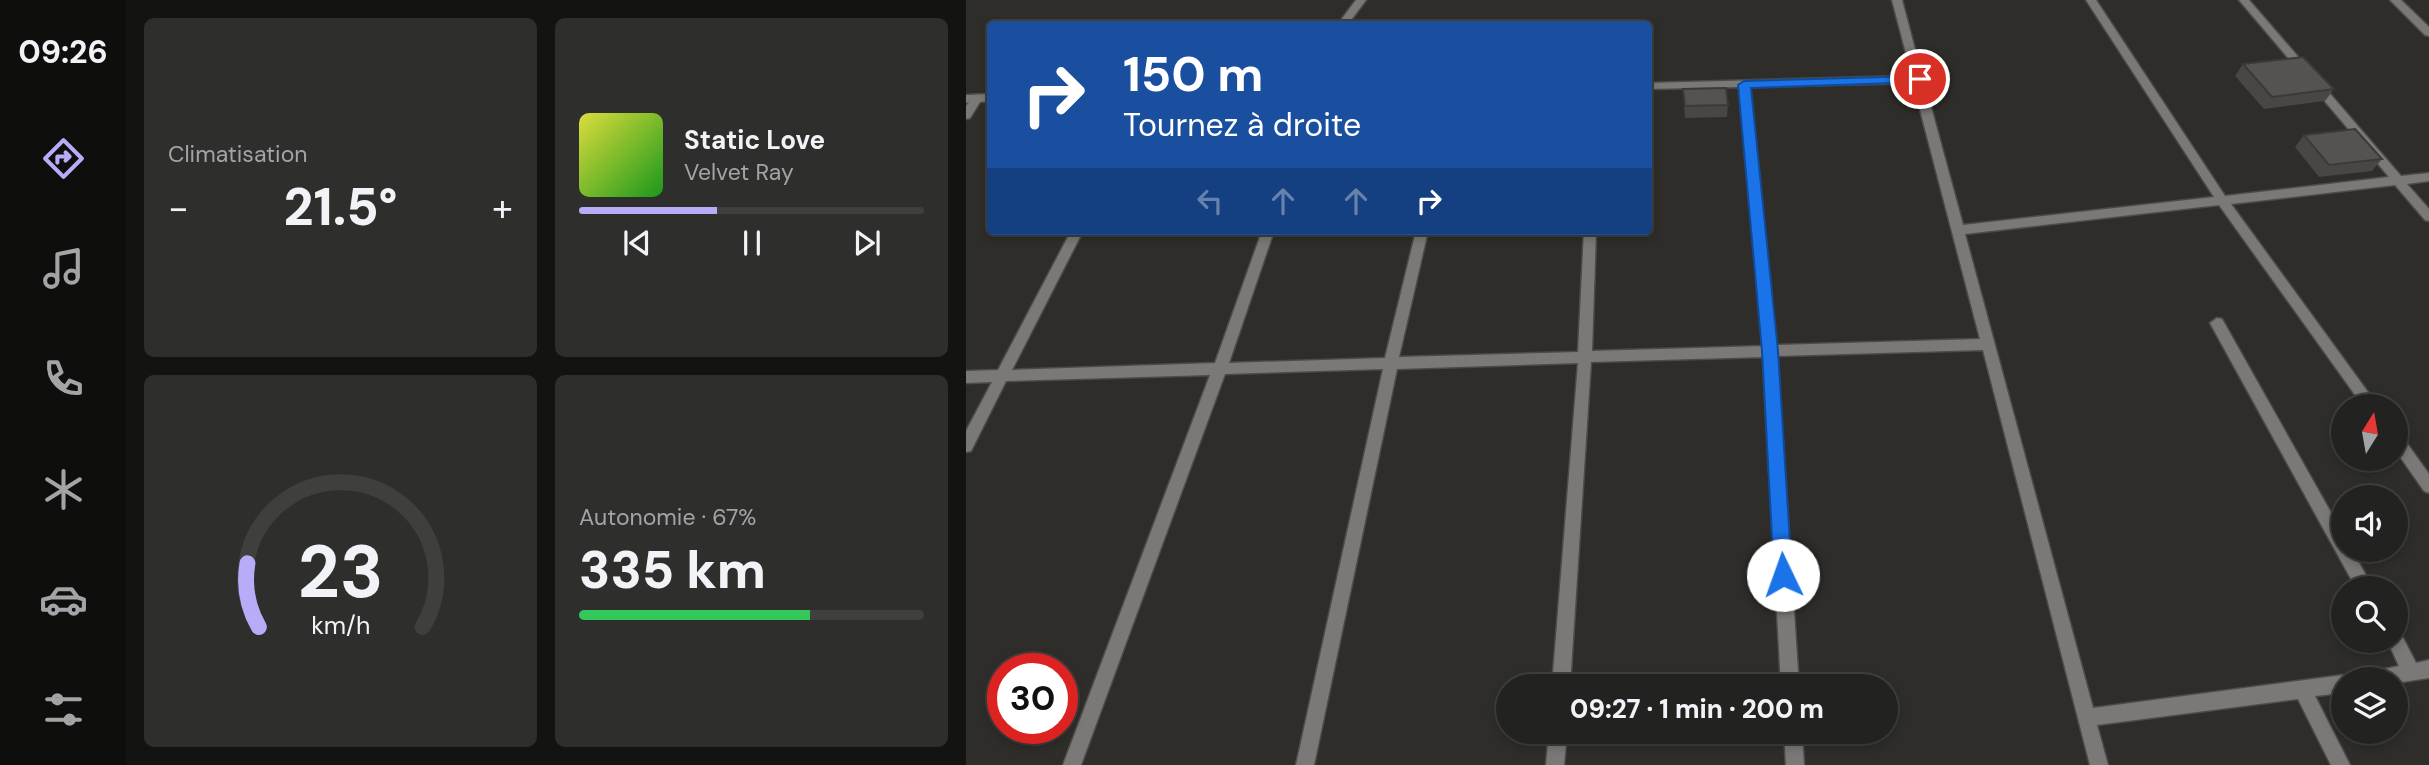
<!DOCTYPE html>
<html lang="fr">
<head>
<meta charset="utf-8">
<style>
  body { margin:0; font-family:"DM Sans",sans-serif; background:#2e2f2d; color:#f1f3f6; height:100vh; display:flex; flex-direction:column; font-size:26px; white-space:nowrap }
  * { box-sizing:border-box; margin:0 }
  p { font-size:23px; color:#a2a4a5 }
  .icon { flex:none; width:38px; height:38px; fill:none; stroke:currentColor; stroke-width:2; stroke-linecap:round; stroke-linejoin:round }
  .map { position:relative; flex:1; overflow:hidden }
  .side { display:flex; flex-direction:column; gap:18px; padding:18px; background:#131312; width:840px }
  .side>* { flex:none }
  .guide { position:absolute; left:21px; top:21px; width:665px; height:214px; border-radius:7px; box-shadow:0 4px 10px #0003,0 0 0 2px #3f3f3e; background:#1a4fa0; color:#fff; overflow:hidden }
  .needle { width:46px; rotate:11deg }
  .fabs { position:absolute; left:1365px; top:394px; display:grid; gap:14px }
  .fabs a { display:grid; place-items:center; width:77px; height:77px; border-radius:50%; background:#222220; box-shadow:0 4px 10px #0003,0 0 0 2px #3f3f3e; font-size:35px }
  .speed { position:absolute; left:21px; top:653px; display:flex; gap:14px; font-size:35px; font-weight:700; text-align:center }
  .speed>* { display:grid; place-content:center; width:91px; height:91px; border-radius:50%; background:#222220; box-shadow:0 4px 10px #0003,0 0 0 2px #3f3f3e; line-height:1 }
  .speed .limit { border:10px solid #d22; background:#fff; color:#111 }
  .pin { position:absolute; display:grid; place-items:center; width:60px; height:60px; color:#fff; margin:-30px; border:4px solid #fff; border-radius:50%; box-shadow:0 2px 7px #0007 }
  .me { position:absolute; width:77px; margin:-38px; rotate:357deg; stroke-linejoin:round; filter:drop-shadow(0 0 5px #0008) }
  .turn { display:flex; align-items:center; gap:24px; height:147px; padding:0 21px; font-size:32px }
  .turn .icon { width:91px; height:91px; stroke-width:2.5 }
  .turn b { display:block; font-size:49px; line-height:60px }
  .lanes { display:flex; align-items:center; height:66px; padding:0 21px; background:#0003; justify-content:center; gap:35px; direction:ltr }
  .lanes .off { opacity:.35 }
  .big { font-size:52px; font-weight:800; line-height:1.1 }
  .side .card { flex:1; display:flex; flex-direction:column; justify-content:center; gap:10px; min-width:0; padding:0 24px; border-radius:10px; background:#2e2f2d }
  .side .dial { align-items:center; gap:0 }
  .dial svg { height:182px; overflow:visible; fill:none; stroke:#3f3f3e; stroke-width:7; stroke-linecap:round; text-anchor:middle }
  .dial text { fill:#f1f3f6; stroke:none }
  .song { display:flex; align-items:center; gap:21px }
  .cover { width:84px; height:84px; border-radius:10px; background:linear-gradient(135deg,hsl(60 70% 55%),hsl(120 70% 35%)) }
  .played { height:7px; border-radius:4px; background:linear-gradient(90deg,#b8abf7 40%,#3f3f3e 40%) }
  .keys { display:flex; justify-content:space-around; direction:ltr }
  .heat { display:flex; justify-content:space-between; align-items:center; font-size:38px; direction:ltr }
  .charge { height:10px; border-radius:5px; background:linear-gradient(90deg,#34c759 67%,#3f3f3e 0) }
  .side .tiles { flex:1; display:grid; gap:18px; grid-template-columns:repeat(2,1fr) }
  .trip { position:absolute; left:530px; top:674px; width:402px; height:70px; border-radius:35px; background:#222220; box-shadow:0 4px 10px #0003,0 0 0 2px #3f3f3e; font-weight:800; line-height:70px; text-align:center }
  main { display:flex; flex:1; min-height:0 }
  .dock { display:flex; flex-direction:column; width:126px; justify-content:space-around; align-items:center; background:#0e0e0d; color:#a2a4a5 }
  .dock .icon { width:49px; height:49px }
  .dock .active { color:#b8abf7 }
  .dock b { font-size:32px; color:#f1f3f6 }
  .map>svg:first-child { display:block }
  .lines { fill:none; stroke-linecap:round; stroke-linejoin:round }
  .street-casing { stroke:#4c4b48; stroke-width:3 }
  .street { fill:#7a7977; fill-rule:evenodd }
  .wall { fill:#494745 }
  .building { fill:#555350; stroke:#3c3a38; stroke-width:2 }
  .route { fill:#1a73e8; stroke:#114b97; stroke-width:2 }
</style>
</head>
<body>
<main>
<nav class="dock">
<b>09:26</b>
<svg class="icon active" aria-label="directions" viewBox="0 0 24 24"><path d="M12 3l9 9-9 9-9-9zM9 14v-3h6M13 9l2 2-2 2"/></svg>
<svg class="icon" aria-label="music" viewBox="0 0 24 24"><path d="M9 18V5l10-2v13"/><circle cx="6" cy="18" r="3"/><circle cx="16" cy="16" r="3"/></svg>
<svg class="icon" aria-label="phone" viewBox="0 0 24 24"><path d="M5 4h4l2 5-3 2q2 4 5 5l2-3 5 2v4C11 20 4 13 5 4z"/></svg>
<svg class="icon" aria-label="climate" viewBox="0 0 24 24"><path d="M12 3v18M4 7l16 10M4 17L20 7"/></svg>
<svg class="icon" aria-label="car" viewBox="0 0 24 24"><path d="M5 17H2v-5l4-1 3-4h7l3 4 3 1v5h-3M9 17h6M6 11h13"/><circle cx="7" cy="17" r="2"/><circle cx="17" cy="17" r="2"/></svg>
<svg class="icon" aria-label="filters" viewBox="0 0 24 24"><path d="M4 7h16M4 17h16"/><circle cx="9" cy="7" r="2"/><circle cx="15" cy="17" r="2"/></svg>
</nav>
<section class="side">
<div class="tiles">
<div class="card"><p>Climatisation</p>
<div class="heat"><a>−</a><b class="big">21.5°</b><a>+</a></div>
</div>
<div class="card">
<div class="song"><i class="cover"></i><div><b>Static Love</b><p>Velvet Ray</p></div></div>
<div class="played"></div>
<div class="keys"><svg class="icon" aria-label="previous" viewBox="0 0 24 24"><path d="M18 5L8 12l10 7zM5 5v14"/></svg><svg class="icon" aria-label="pause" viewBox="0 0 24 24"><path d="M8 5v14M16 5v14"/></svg><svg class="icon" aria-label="next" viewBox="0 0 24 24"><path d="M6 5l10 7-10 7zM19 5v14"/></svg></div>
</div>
<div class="card dial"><svg viewBox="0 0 100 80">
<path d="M14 69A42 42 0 1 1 86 69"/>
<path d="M14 69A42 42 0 0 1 9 41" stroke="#b8abf7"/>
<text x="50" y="56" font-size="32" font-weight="700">23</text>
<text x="50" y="72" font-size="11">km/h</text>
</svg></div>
<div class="card"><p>Autonomie · 67%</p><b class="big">335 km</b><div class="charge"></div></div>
</div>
</section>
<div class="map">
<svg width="1463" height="765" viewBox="0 0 1463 765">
  <rect width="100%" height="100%" fill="#2e2d2a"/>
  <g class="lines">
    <!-- street casing -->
    <g class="street-casing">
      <path id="street" d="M 390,0 L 400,0 L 382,24 L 372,24 Z
        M 926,0 L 936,0 L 956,76 L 959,79 L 958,81 L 997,225 L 1248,197 L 1120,0 L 1130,0 L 1259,196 L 1423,177 L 1273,0 L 1283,0 L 1435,176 L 1463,173 L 1463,181 L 1441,184 L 1463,209 L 1463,221 L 1459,220 L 1429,185 L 1265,204 L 1412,406 L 1397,406 L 1253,205 L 999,234 L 1127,708 L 1377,675 L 1384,679 L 1377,679 L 1377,693 L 1349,696 L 1384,765 L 1365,765 L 1332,699 L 1131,725 L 1142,765 L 1124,765 L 1017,350 L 811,356 L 833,686 L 815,686 L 797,357 L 625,362 L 604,686 L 586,686 L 612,363 L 431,369 L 348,765 L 330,765 L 417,369 L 259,374 L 115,765 L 97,765 L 244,375 L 40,381 L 5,451 L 0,452 L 0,431 L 26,382 L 0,383 L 0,371 L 32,370 L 105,231 L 117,231 L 46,370 L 249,363 L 296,231 L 308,231 L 263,363 L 419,358 L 450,231 L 462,231 L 433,357 L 612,352 L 618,231 L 630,231 L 626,351 L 797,346 L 773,87 L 682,89 L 682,83 L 946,76 ZM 947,83 L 1014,339 L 810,345 L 784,87 Z
        M 1424,0 L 1435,0 L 1463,27 L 1463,36 L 1459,35 Z
        M 0,95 L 24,94 L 24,101 L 14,102 L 4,118 L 0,119 L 0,106 L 3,102 L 0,103 Z
        M 1251,318 L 1256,319 L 1377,534 L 1377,550 L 1386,550 L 1407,588 L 1390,588 L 1244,323 Z
        M 1430,434 L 1435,435 L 1463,474 L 1463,493 L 1458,491 L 1430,451 Z
        M 1430,632 L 1435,634 L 1450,663 L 1463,660 L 1463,678 L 1430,683 L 1430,679 L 1397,679 L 1400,673 L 1433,666 L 1421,640 L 1430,640 Z
        M 583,732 L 601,732 L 598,765 L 580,765 Z
        M 818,732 L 836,732 L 838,765 L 820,765 Z"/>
    </g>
    <!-- street -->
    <use href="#street" class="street"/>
  </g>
  <!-- wall -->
  <path class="wall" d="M 1277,64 L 1368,89 L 1359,101 L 1298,109 L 1269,76 Z
    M 717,89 L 762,105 L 761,117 L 719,118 Z
    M 1338,135 L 1416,159 L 1406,171 L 1353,177 L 1329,147 Z"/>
  <!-- building -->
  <path class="building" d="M 1337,57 L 1368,89 L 1306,97 L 1277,64 Z
    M 760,88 L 762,105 L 719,106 L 717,89 Z
    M 1389,129 L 1416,159 L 1363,165 L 1338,135 Z"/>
  <!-- route -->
  <path class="route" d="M 954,76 L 958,77 L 958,82 L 785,88 L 812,351 L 826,575 L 824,581 L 817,583 L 811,581 L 808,575 L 796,351 L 772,85 L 778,81 Z"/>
</svg>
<div class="fabs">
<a><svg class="needle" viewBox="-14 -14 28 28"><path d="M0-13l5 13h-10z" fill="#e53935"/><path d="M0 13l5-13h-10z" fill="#a2a4a5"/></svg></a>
<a><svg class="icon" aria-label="sound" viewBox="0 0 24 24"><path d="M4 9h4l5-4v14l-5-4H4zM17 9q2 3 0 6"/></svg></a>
<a><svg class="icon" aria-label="search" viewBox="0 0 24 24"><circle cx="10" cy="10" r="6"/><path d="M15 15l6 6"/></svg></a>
<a><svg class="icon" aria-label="layers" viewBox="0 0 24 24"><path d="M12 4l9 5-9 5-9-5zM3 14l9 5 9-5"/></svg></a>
</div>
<div class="speed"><div class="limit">30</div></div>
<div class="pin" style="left:954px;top:79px;background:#d93025"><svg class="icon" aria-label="arrive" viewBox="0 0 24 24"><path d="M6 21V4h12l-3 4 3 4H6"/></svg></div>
<svg class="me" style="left:817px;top:575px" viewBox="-20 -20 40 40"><circle r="19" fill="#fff"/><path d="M0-13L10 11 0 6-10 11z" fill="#1a73e8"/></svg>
<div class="trip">09:27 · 1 min · 200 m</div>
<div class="guide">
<div class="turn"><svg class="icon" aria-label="right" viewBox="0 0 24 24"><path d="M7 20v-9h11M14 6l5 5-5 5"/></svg><div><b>150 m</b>Tournez à droite</div></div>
<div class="lanes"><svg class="icon off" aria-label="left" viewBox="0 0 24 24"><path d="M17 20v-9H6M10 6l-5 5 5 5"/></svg><svg class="icon off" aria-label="ahead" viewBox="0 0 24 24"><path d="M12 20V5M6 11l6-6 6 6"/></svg><svg class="icon off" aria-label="ahead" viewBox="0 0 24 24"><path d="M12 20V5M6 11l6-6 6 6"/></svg><svg class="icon" aria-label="right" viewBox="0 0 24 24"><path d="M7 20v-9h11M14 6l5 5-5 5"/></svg></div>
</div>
</div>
</main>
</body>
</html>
